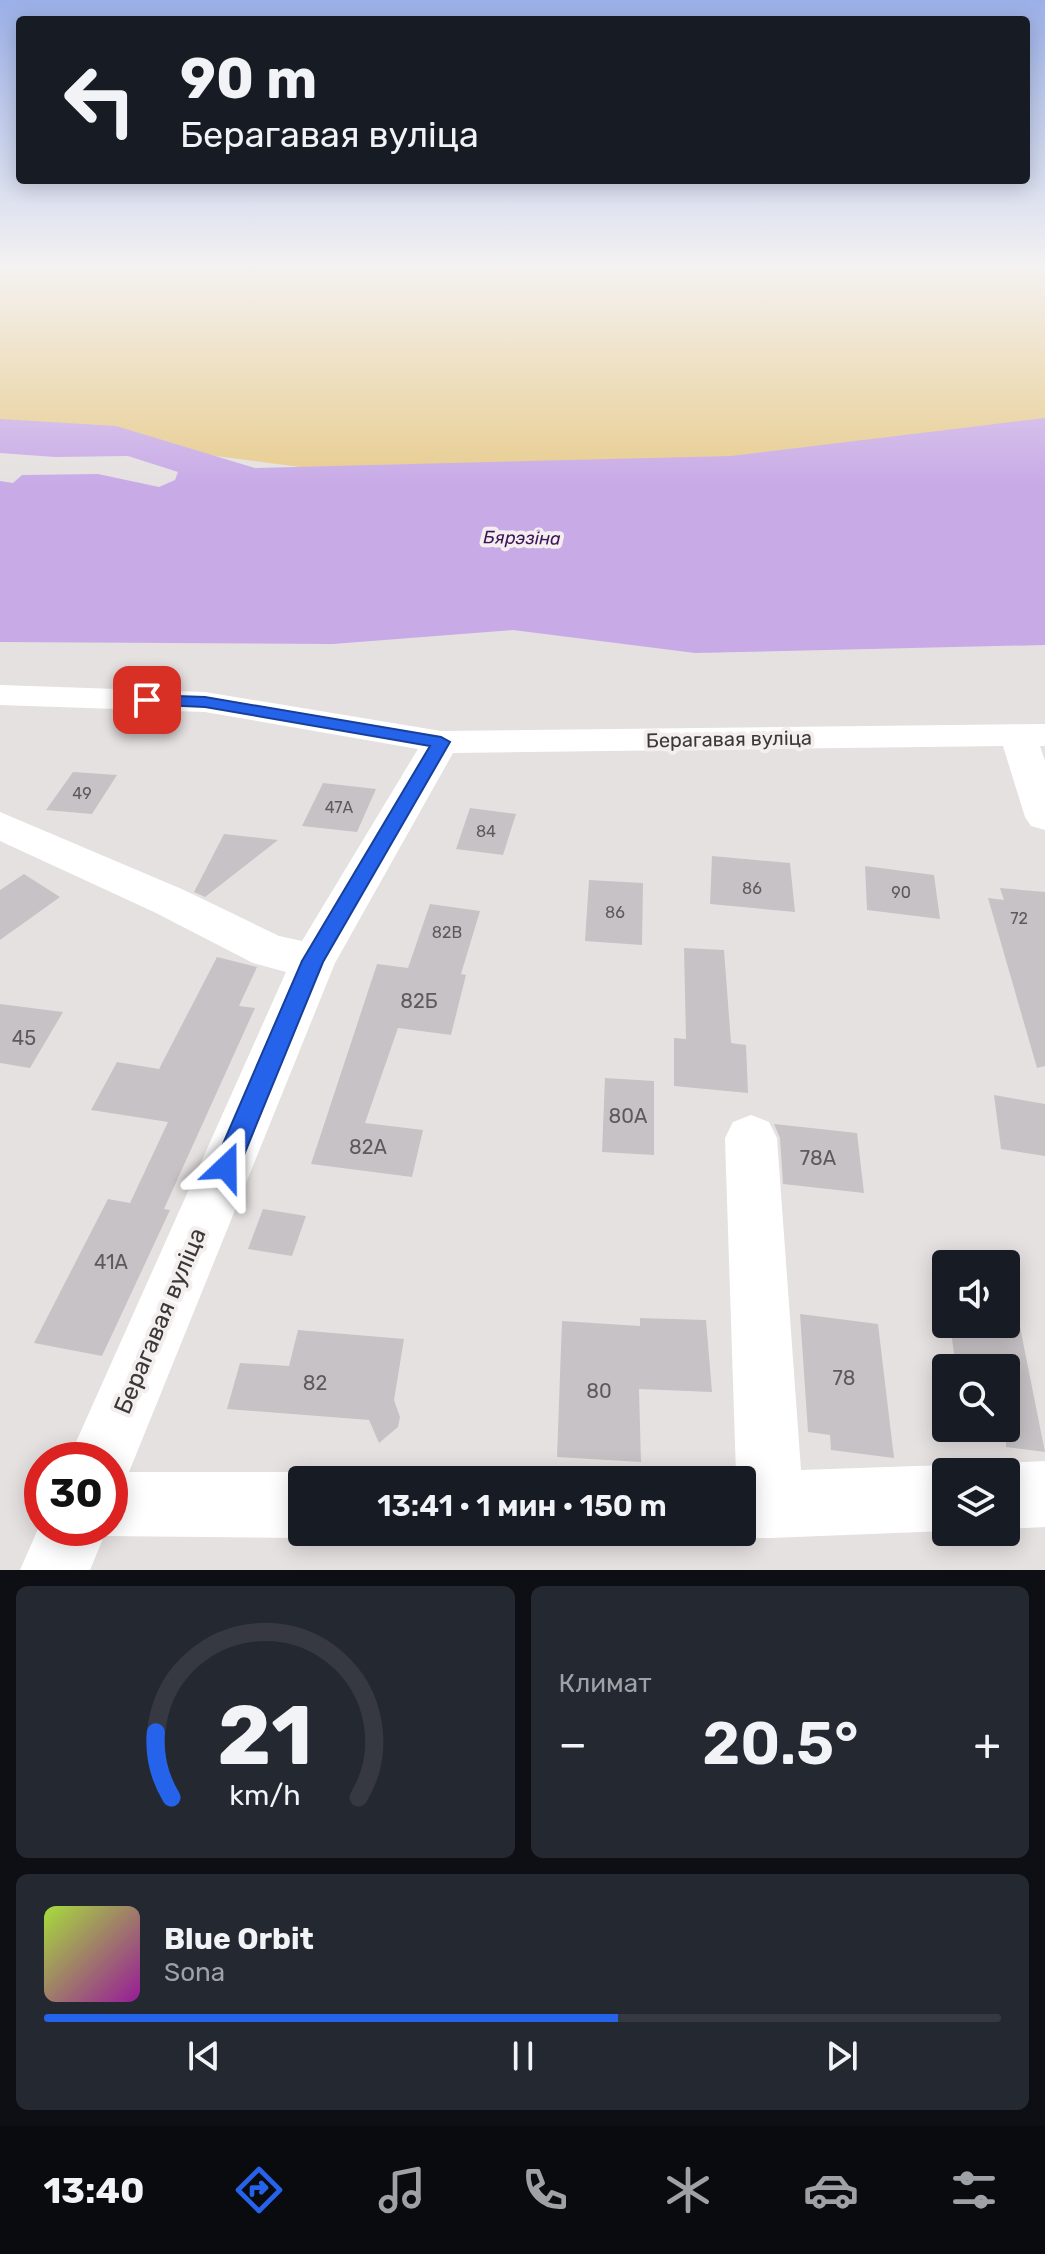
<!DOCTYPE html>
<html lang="ru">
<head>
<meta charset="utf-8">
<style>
  body { margin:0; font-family:Rubik,sans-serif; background:#242831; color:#f1f3f6; height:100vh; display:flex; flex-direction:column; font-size:30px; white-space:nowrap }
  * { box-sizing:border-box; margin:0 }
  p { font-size:26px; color:#9ea1a6 }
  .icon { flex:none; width:44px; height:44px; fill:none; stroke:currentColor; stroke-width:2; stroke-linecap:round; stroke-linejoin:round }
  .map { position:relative; height:1570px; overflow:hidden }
  .sheet { display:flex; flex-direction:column; gap:16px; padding:16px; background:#0d0f14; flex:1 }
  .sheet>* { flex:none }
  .guide { position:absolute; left:16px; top:16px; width:1014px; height:168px; border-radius:8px; box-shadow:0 4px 20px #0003; background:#171b24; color:#f1f3f6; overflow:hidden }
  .fabs { position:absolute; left:932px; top:1250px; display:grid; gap:16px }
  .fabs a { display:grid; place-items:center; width:88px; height:88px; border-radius:8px; background:#171b24; box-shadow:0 4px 20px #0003; font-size:40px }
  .speed { position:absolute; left:24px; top:1442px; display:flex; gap:16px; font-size:40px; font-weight:700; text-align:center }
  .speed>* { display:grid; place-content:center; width:104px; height:104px; border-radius:50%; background:#171b24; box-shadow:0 4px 20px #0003; line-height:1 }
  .speed .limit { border:12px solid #d22; background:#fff; color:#111 }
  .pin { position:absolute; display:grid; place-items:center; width:68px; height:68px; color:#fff; margin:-34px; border-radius:16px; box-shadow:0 4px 12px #0006 }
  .me { position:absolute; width:88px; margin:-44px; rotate:23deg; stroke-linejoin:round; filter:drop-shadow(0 0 6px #0008) }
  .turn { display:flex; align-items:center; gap:28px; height:168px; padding:0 32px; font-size:36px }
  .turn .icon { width:104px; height:104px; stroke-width:2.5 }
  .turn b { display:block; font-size:56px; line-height:68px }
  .big { font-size:60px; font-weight:600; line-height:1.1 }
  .sheet .widget { flex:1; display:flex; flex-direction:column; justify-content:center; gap:12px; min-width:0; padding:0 28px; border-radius:12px; background:#242831 }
  .sheet .dial { align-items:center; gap:0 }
  .dial svg { height:208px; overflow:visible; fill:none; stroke:#363941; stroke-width:7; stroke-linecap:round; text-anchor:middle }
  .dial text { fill:#f1f3f6; stroke:none }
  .song { display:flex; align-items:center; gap:24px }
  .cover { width:96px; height:96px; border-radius:12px; background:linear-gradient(135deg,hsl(80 70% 55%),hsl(300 70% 35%)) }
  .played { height:8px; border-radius:4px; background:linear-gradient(90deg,#2563eb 60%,#363941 60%) }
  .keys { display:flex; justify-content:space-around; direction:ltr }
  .heat { display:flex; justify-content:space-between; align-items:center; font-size:44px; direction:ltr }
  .sheet .tiles { flex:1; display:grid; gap:16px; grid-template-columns:1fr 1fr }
  .widget:last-child { grid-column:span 2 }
  .trip { position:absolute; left:288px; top:1466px; width:468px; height:80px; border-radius:8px; background:#171b24; box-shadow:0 4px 20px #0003; font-weight:600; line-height:80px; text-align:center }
  .dock { display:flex; height:128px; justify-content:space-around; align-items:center; background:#090b0e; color:#9ea1a6 }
  .dock .icon { width:56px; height:56px }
  .dock .active { color:#2563eb }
  .dock b { font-size:36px; color:#f1f3f6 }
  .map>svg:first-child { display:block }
  .green { fill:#e8cc8e }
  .water { fill:#c8aae7 }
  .building { fill:#c7c2c5 }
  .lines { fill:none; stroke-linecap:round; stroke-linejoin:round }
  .street { fill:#fff; fill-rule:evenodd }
  .route { fill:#2563eb; stroke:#184099; stroke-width:2 }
  .labels { text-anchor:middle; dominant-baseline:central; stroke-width:8; stroke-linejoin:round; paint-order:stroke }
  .number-label { font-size:16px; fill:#5d5a5b }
  .far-water-label { font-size:18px; font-style:italic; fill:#3c145a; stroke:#f4eeee }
  .street-label { font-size:20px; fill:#3a3838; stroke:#f4eeee }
  .near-number-label { font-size:20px; fill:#5d5a5b }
  .near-street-label { font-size:24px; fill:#3a3838; stroke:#f4eeee }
</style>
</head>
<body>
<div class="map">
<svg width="1045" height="1570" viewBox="0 0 1045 1570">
  <rect width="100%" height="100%" fill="#e6e1e1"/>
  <!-- green -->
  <path class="green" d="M 0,265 L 1045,265 L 1045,426 L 726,464 L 300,467 L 0,428 Z"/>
  <!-- water -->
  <path class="water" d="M 1045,418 L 1045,645 L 695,653 L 513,630 L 333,644 L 0,642 L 0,481 L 13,483 L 22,475 L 98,474 L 159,487 L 175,480 L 178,472 L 128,456 L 55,457 L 0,453 L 0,419 L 116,426 L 255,468 L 731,456 Z"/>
  <!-- building -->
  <path class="building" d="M 73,772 L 117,775 L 92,814 L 46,810 Z
    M 323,783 L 376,789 L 357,832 L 302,826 Z
    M 470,808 L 516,814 L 503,855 L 456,849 Z
    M 224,834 L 278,840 L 205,897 L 194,892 Z
    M 712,856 L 790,863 L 795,912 L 710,904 Z
    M 865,866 L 934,875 L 940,919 L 867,910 Z
    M 24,874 L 60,897 L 0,940 L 0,890 Z
    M 589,880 L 643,883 L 642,945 L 585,941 Z
    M 1000,888 L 1045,892 L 1045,1066 L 1037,1068 L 988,898 L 1004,900 Z
    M 430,904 L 480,911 L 461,974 L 466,975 L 451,1035 L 398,1028 L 365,1123 L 423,1130 L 412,1177 L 311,1164 L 377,964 L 408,968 Z
    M 684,948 L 724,950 L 731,1043 L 746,1045 L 748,1093 L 674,1086 L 674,1038 L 686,1039 Z
    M 217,957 L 257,967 L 239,1006 L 255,1008 L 164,1209 L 170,1210 L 116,1326 L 102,1356 L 34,1343 L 108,1199 L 130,1203 L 168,1122 L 91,1110 L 117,1062 L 159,1069 Z
    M 0,1004 L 63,1012 L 30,1068 L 0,1063 Z
    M 605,1078 L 654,1081 L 654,1155 L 602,1152 Z
    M 994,1095 L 1045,1104 L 1045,1156 L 1001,1149 Z
    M 774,1124 L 857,1133 L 864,1193 L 783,1184 L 780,1138 Z
    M 263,1209 L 306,1216 L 292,1256 L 248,1249 Z
    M 800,1314 L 878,1324 L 894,1458 L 831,1450 L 830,1435 L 808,1432 Z
    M 640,1318 L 706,1320 L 712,1392 L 639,1389 L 641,1462 L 557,1457 L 562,1321 L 640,1326 Z
    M 950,1324 L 1020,1327 L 1045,1452 L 1006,1447 L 1006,1368 L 956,1368 Z
    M 298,1330 L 404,1339 L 394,1400 L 400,1417 L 398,1427 L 379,1443 L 369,1420 L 227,1409 L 240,1363 L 289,1366 Z"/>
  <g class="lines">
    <!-- street -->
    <path class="street" d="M 0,685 L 205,692 L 441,731 L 1045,724 L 1045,746 L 1040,746 L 1045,761 L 1045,830 L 1031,826 L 1025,817 L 1003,746 L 453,753 L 335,963 L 129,1472 L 302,1472 L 322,1480 L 302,1480 L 302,1532 L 318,1532 L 302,1538 L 104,1536 L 90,1570 L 20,1570 L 42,1520 L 42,1528 L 110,1528 L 110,1460 L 68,1460 L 286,972 L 253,963 L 154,912 L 0,841 L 0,812 L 184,890 L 279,936 L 302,941 L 418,749 L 205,712 L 0,705 Z
      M 751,1115 L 769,1122 L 777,1138 L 801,1470 L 946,1465 L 964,1472 L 946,1472 L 946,1531 L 770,1538 L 742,1538 L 726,1532 L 742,1532 L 742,1480 L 722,1480 L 736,1474 L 725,1138 L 733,1122 Z
      M 1045,1461 L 1045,1527 L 1006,1529 L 1006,1472 L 984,1472 L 1006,1463 Z"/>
  </g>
  <!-- sky -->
  <linearGradient id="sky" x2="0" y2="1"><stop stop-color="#9bb0e8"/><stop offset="0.55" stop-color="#f4f2f2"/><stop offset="1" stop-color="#f4f2f2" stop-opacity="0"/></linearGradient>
  <rect width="1045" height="485" fill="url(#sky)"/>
  <!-- route -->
  <path class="route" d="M 147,695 L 205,697 L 441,737 L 450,742 L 323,962 L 239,1167 L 235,1175 L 226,1178 L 217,1175 L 213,1167 L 302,961 L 430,746 L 205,707 L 141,704 L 139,700 Z"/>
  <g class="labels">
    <!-- number labels -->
    <g class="number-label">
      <text x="82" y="793">49</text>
      <text x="339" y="807">47А</text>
      <text x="486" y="831">84</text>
      <text x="752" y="888">86</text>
      <text x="901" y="892">90</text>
      <text x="615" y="912">86</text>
      <text x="1019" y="918">72</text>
      <text x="447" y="932">82В</text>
    </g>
    <!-- far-water labels -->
    <g class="far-water-label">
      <text transform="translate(522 538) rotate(1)">Бярэзіна</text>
    </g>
    <!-- street labels -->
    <g class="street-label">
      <text transform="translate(729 739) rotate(-1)">Берагавая вуліца</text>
    </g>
    <!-- near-number labels -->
    <g class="near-number-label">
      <text x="419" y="1001">82Б</text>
      <text x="24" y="1038">45</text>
      <text x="628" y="1116">80А</text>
      <text x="368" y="1147">82А</text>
      <text x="818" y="1158">78А</text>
      <text x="111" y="1262">41А</text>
      <text x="844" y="1378">78</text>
      <text x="315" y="1383">82</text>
      <text x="599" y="1391">80</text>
    </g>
    <!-- near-street labels -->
    <g class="near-street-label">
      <text transform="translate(160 1321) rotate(-67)">Берагавая вуліца</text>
    </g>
  </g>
</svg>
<div class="fabs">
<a><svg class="icon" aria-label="sound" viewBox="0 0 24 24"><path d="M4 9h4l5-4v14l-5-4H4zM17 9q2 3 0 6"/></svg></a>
<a><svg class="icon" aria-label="search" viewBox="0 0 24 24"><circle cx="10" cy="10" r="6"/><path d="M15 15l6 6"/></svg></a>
<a><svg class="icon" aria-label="layers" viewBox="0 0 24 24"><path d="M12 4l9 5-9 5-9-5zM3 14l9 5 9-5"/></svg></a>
</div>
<div class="speed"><div class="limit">30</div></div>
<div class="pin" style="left:147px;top:700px;background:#d93025"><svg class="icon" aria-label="arrive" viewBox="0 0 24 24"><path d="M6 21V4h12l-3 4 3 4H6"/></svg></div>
<svg class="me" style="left:226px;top:1167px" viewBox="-20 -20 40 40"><path d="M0-17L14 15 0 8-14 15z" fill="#2563eb" stroke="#fff" stroke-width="4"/></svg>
<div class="trip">13:41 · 1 мин · 150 m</div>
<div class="guide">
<div class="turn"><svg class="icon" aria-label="left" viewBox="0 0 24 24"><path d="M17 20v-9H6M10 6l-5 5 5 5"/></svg><div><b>90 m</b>Берагавая вуліца</div></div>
</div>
</div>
<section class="sheet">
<div class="tiles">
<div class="widget dial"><svg viewBox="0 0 100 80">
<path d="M14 69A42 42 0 1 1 86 69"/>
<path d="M14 69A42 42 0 0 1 8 44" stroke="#2563eb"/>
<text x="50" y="56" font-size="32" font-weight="700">21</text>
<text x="50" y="72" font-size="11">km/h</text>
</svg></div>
<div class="widget"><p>Климат</p>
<div class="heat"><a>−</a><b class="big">20.5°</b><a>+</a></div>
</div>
<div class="widget">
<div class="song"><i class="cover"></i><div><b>Blue Orbit</b><p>Sona</p></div></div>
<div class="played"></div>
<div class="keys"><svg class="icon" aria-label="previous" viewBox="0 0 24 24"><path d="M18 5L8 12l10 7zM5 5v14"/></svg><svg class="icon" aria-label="pause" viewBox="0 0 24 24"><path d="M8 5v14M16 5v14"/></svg><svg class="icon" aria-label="next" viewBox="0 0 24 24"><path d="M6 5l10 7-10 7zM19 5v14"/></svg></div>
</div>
</div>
</section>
<nav class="dock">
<b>13:40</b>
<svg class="icon active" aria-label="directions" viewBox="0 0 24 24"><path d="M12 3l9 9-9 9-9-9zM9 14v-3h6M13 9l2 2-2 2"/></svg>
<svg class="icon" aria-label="music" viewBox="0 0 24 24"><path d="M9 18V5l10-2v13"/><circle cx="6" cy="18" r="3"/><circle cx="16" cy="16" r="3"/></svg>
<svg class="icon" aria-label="phone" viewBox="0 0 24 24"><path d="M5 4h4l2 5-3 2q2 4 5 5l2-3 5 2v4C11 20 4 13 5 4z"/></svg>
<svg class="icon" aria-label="climate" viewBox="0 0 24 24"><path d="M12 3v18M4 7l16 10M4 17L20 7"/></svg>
<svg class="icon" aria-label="car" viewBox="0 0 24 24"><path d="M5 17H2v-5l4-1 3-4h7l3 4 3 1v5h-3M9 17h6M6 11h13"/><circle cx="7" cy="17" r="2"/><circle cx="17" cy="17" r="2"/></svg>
<svg class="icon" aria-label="filters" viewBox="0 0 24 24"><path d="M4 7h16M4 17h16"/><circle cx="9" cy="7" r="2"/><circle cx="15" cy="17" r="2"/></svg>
</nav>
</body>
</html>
